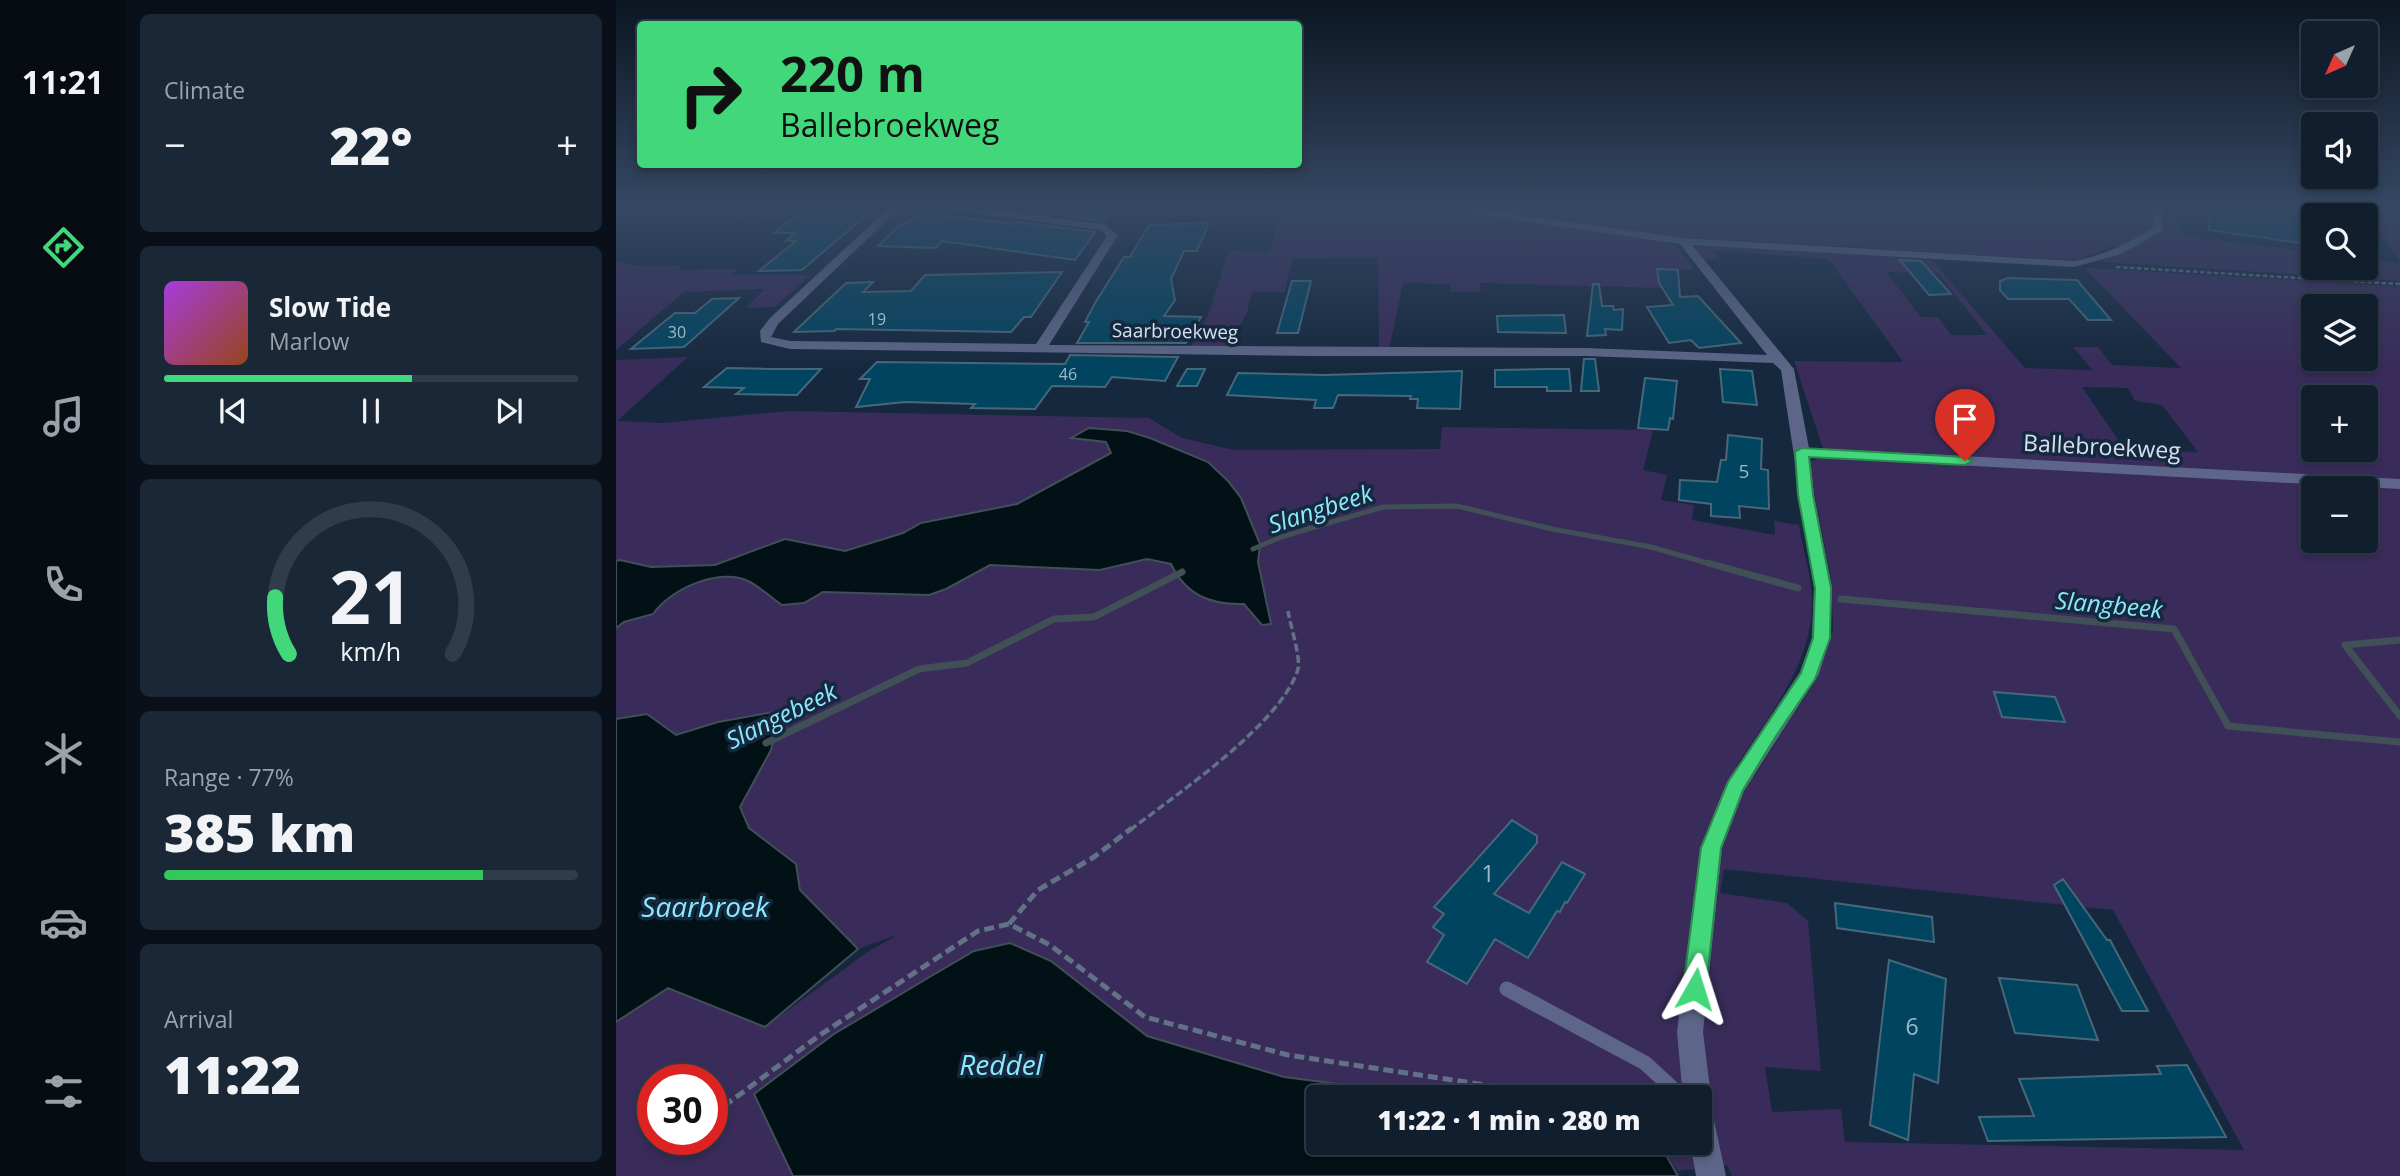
<!DOCTYPE html>
<html lang="en">
<head>
<meta charset="utf-8">
<style>
  body { margin:0; font-family:"Open Sans",sans-serif; background:#192736; color:#f1f3f6; height:100vh; display:flex; flex-direction:column; font-size:26px; white-space:nowrap }
  * { box-sizing:border-box; margin:0 }
  p { font-size:23px; color:#9ca2aa }
  .icon { flex:none; width:38px; height:38px; fill:none; stroke:currentColor; stroke-width:2; stroke-linecap:round; stroke-linejoin:round }
  .map { position:relative; flex:1; overflow:hidden }
  .details { display:flex; flex-direction:column; gap:14px; padding:14px; background:#091019; width:490px }
  .details>* { flex:none }
  .hud { position:absolute; left:21px; top:21px; width:665px; height:147px; border-radius:7px; box-shadow:0 4px 10px #0003,0 0 0 2px #303c4a; background:#42d77b; color:#111; overflow:hidden }
  .needle { width:46px; rotate:225deg }
  .tools { position:absolute; left:1685px; top:21px; display:grid; gap:14px }
  .tools a { display:grid; place-items:center; width:77px; height:77px; border-radius:7px; background:#101e2e; box-shadow:0 4px 10px #0003,0 0 0 2px #303c4a; font-size:35px }
  .speed { position:absolute; left:21px; top:1064px; display:flex; gap:14px; font-size:35px; font-weight:700; text-align:center }
  .speed>* { display:grid; place-content:center; width:91px; height:91px; border-radius:50%; background:#101e2e; box-shadow:0 4px 10px #0003,0 0 0 2px #303c4a; line-height:1 }
  .speed .limit { border:10px solid #d22; background:#fff; color:#111 }
  .pin { position:absolute; display:grid; place-items:center; width:60px; height:60px; color:#fff; margin:-72px -30px; border-radius:50% 50% 50% 0; rotate:-45deg; box-shadow:0 0 7px #0007 }
  .pin .icon { rotate:45deg }
  .me { position:absolute; width:77px; margin:-38px; rotate:6deg; stroke-linejoin:round; filter:drop-shadow(0 0 5px #0008) }
  .turn { display:flex; align-items:center; gap:24px; height:147px; padding:0 28px; font-size:32px }
  .turn .icon { width:91px; height:91px; stroke-width:2.5 }
  .turn b { display:block; font-size:49px; line-height:60px }
  .big { font-size:52px; font-weight:800; line-height:1.1 }
  .details .widget { flex:1; display:flex; flex-direction:column; justify-content:center; gap:10px; min-width:0; padding:0 24px; border-radius:10px; background:#192736 }
  .details .dial { align-items:center; gap:0 }
  .dial svg { height:182px; overflow:visible; fill:none; stroke:#303c4a; stroke-width:7; stroke-linecap:round; text-anchor:middle }
  .dial text { fill:#f1f3f6; stroke:none }
  .song { display:flex; align-items:center; gap:21px }
  .cover { width:84px; height:84px; border-radius:10px; background:linear-gradient(135deg,hsl(280 70% 55%),hsl(20 70% 35%)) }
  .played { height:7px; border-radius:4px; background:linear-gradient(90deg,#42d77b 60%,#303c4a 60%) }
  .keys { display:flex; justify-content:space-around; direction:ltr }
  .heat { display:flex; justify-content:space-between; align-items:center; font-size:38px; direction:ltr }
  .charge { height:10px; border-radius:5px; background:linear-gradient(90deg,#34c759 77%,#303c4a 0) }
  .trip { position:absolute; left:690px; top:1085px; width:406px; height:70px; border-radius:7px; background:#101e2e; box-shadow:0 4px 10px #0003,0 0 0 2px #303c4a; font-weight:800; line-height:70px; text-align:center }
  main { display:flex; flex:1; min-height:0 }
  .tabs { display:flex; flex-direction:column; width:126px; justify-content:space-around; align-items:center; background:#060c12; color:#9ca2aa }
  .tabs .icon { width:49px; height:49px }
  .tabs .on { color:#42d77b }
  .tabs b { font-size:32px; color:#f1f3f6 }
  .map>svg:first-child { display:block }
  .green { fill:#392c5a; fill-rule:evenodd }
  .water { fill:#021115; stroke:#414f56; stroke-width:2 }
  .lines { fill:none; stroke-linecap:round; stroke-linejoin:round }
  .stream-far1 { stroke:#414f56; stroke-width:5 }
  .stream { stroke:#414f56; stroke-width:7 }
  .building { fill:#01445f; stroke:#46687a; stroke-width:2 }
  .path-far2 { stroke:#627286; stroke-width:2.5; stroke-dasharray:4.5 2.5; stroke-linecap:butt }
  .path-far1 { stroke:#627286; stroke-width:3.5; stroke-dasharray:8 3.5; stroke-linecap:butt }
  .path { stroke:#627286; stroke-width:5; stroke-dasharray:10 5; stroke-linecap:butt }
  .service { stroke:#5d6688; stroke-width:15 }
  .minor { fill:#5d6688; fill-rule:evenodd }
  .route { fill:#42d77b; stroke:#2b8c50; stroke-width:2 }
  .labels { text-anchor:middle; dominant-baseline:central; stroke-width:7; stroke-linejoin:round; paint-order:stroke }
  .far-number-label { font-size:16px; fill:#9fb9cb }
  .far-street-label { font-size:19px; fill:#d4e0ef; stroke:#15283e }
  .number-label { font-size:19px; fill:#9fb9cb }
  .street-label { font-size:23px; fill:#d4e0ef; stroke:#15283e }
  .near-number-label { font-size:23px; fill:#9fb9cb }
  .water-label { font-size:24px; font-style:italic; fill:#8ce9fd; stroke:#15283e }
  .near-water-label { font-size:28px; font-style:italic; fill:#8ce9fd; stroke:#15283e }
</style>
</head>
<body>
<main>
<nav class="tabs">
<b>11:21</b>
<svg class="icon on" aria-label="directions" viewBox="0 0 24 24"><path d="M12 3l9 9-9 9-9-9zM9 14v-3h6M13 9l2 2-2 2"/></svg>
<svg class="icon" aria-label="music" viewBox="0 0 24 24"><path d="M9 18V5l10-2v13"/><circle cx="6" cy="18" r="3"/><circle cx="16" cy="16" r="3"/></svg>
<svg class="icon" aria-label="phone" viewBox="0 0 24 24"><path d="M5 4h4l2 5-3 2q2 4 5 5l2-3 5 2v4C11 20 4 13 5 4z"/></svg>
<svg class="icon" aria-label="climate" viewBox="0 0 24 24"><path d="M12 3v18M4 7l16 10M4 17L20 7"/></svg>
<svg class="icon" aria-label="car" viewBox="0 0 24 24"><path d="M5 17H2v-5l4-1 3-4h7l3 4 3 1v5h-3M9 17h6M6 11h13"/><circle cx="7" cy="17" r="2"/><circle cx="17" cy="17" r="2"/></svg>
<svg class="icon" aria-label="filters" viewBox="0 0 24 24"><path d="M4 7h16M4 17h16"/><circle cx="9" cy="7" r="2"/><circle cx="15" cy="17" r="2"/></svg>
</nav>
<section class="details">
<div class="widget"><p>Climate</p>
<div class="heat"><a>−</a><b class="big">22°</b><a>+</a></div>
</div>
<div class="widget">
<div class="song"><i class="cover"></i><div><b>Slow Tide</b><p>Marlow</p></div></div>
<div class="played"></div>
<div class="keys"><svg class="icon" aria-label="previous" viewBox="0 0 24 24"><path d="M18 5L8 12l10 7zM5 5v14"/></svg><svg class="icon" aria-label="pause" viewBox="0 0 24 24"><path d="M8 5v14M16 5v14"/></svg><svg class="icon" aria-label="next" viewBox="0 0 24 24"><path d="M6 5l10 7-10 7zM19 5v14"/></svg></div>
</div>
<div class="widget dial"><svg viewBox="0 0 100 80">
<path d="M14 69A42 42 0 1 1 86 69"/>
<path d="M14 69A42 42 0 0 1 8 44" stroke="#42d77b"/>
<text x="50" y="56" font-size="32" font-weight="700">21</text>
<text x="50" y="72" font-size="11">km/h</text>
</svg></div>
<div class="widget"><p>Range · 77%</p><b class="big">385 km</b><div class="charge"></div></div>
<div class="widget"><p>Arrival</p><b class="big">11:22</b></div>
</section>
<div class="map">
<svg width="1784" height="1176" viewBox="0 0 1784 1176">
  <rect width="100%" height="100%" fill="#15283e"/>
  <!-- green -->
  <path class="green" d="M 179,206 L 158,221 L 138,221 L 146,216 L 121,217 L 117,213 L 129,208 Z
    M 666,206 L 1531,206 L 1531,210 L 1561,213 L 1564,232 L 1582,238 L 1697,252 L 1698,268 L 1750,268 L 1750,259 L 1784,263 L 1784,281 L 1486,262 L 1485,259 L 1504,251 L 1499,245 L 1464,259 L 1451,260 L 1048,236 L 1051,244 L 1059,245 L 1078,270 L 1039,269 L 1045,288 L 864,283 L 865,292 L 835,292 L 834,284 L 787,283 L 773,350 L 763,350 L 762,257 L 676,258 L 669,292 L 636,292 L 631,312 L 613,348 L 574,348 L 593,313 L 613,250 L 654,253 Z
    M 1749,206 L 1784,206 L 1784,262 Z
    M 1089,245 L 1316,260 L 1409,368 L 1476,370 L 1457,347 L 1482,347 L 1496,365 L 1565,368 L 1469,268 L 1784,286 L 1784,478 L 1782,479 L 1784,481 L 1784,1176 L 1116,1176 L 1111,1165 L 1062,1171 L 1043,1143 L 1083,1143 L 1083,1097 L 826,1097 L 668,1077 L 531,1036 L 435,961 L 358,951 L 218,1034 L 139,1093 L 177,1176 L 0,1176 L 0,1022 L 52,988 L 149,1027 L 250,953 L 283,934 L 242,949 L 184,890 L 180,863 L 133,828 L 124,807 L 155,750 L 162,711 L 102,722 L 60,735 L 31,714 L 0,719 L 0,628 L 7,622 L 37,614 C 54,589 105,566 134,582 C 145,588 156,598 166,605 L 188,603 L 207,592 L 313,595 L 330,589 L 374,565 L 484,570 L 531,559 L 555,564 L 562,577 L 623,604 L 628,604 L 646,625 L 654,624 L 641,562 L 644,544 L 625,498 L 592,462 L 534,438 L 457,439 L 490,442 L 495,453 L 401,504 L 305,523 L 287,533 L 229,551 L 169,539 L 99,565 L 35,567 L 4,560 L 0,561 L 0,360 L 72,357 L 1,421 L 46,423 L 173,411 L 533,418 L 566,438 L 618,450 L 824,449 L 826,427 L 1037,430 L 1027,470 L 1051,475 L 1045,500 L 1078,505 L 1076,520 L 1159,535 L 1158,521 L 1183,525 C 1187,549 1195,575 1196,599 C 1198,663 1152,716 1120,767 L 1138,777 L 1196,686 L 1204,669 L 1217,629 L 1215,579 L 1193,465 L 1197,460 L 1210,457 L 1178,361 L 1287,362 L 1213,259 L 1097,250 L 1103,259 L 1087,259 L 1078,249 L 1080,246 ZM 1270,272 L 1322,273 L 1371,335 L 1335,335 L 1322,317 L 1305,317 ZM 1698,306 L 1750,306 L 1750,359 L 1698,359 ZM 1466,387 L 1512,388 L 1519,401 L 1546,405 L 1582,452 L 1509,450 ZM 1698,397 L 1750,397 L 1750,450 L 1698,450 ZM 1698,488 L 1750,488 L 1750,541 L 1698,541 ZM 1108,869 L 1497,910 L 1628,1150 L 1229,1142 L 1225,1109 L 1156,1112 L 1149,1067 L 1205,1071 L 1192,921 L 1171,903 L 1104,893 ZM 37,1080 L 96,1080 L 96,1139 L 37,1139 Z
    M 0,262 L 21,266 L 65,266 L 61,270 L 122,269 L 115,275 L 194,275 L 159,307 L 129,308 L 149,289 L 68,292 L 0,350 Z"/>
  <!-- water -->
  <path class="water" d="M 473,428 L 511,431 L 534,438 L 592,462 L 612,481 L 625,498 L 644,544 L 642,562 L 655,624 L 646,625 L 628,604 C 594,605 570,595 555,564 L 531,559 L 484,570 L 374,565 L 330,589 L 313,595 L 207,592 L 188,603 L 166,605 C 156,598 145,588 134,582 C 105,566 54,589 37,614 L 8,622 L 0,628 L 0,561 L 4,560 L 35,567 L 99,565 L 169,539 L 229,551 L 287,533 L 305,523 L 401,504 L 495,453 L 490,442 L 455,438 Z
    M 163,711 L 155,750 L 124,807 L 133,828 L 180,864 L 184,890 L 242,949 L 149,1027 L 52,988 L 0,1022 L 0,719 L 31,714 L 60,735 L 102,722 Z
    M 394,943 L 435,961 L 531,1036 L 668,1077 L 823,1097 L 702,1097 L 702,1143 L 1043,1143 L 1062,1176 L 177,1176 L 138,1094 L 218,1034 L 312,978 L 358,951 Z"/>
  <g class="lines">
    <!-- stream-far1 -->
    <path class="stream-far1" d="M 637,549 L 665,537 L 767,507 L 841,506 L 936,529 L 1035,547 L 1098,565"/>
    <!-- stream -->
    <path class="stream" d="M 1092,563 L 1182,588
      M 1225,599 L 1558,629 L 1612,726 L 1784,742
      M 1784,640 L 1729,645 L 1784,716
      M 150,743 L 303,669 L 351,663 L 438,619 L 478,617 L 566,572"/>
  </g>
  <!-- building -->
  <path class="building" d="M 224,206 L 261,206 L 186,270 L 143,271 L 180,241 L 170,241 L 179,233 L 158,233 L 182,214 L 217,211 Z
    M 428,206 L 498,206 L 487,221 L 418,212 Z
    M 1595,206 L 1698,206 L 1698,245 L 1593,230 Z
    M 308,213 L 397,224 L 402,222 L 479,232 L 459,260 L 326,241 L 320,248 L 262,246 L 283,226 Z
    M 593,223 L 581,251 L 568,251 L 555,279 L 559,300 L 548,316 L 585,317 L 570,343 L 461,343 L 473,322 L 469,322 L 479,303 L 508,257 L 514,257 L 533,225 Z
    M 1284,260 L 1305,261 L 1335,294 L 1313,295 Z
    M 1041,269 L 1062,270 L 1064,297 L 1082,296 L 1125,343 L 1083,348 L 1075,340 L 1053,343 L 1031,307 L 1057,305 L 1043,283 Z
    M 446,272 L 415,317 L 408,317 L 395,332 L 220,329 L 218,331 L 178,332 L 230,283 L 257,282 L 247,292 L 295,291 L 309,275 Z
    M 1392,278 L 1461,280 L 1495,320 L 1472,320 L 1453,299 L 1392,299 L 1384,290 L 1384,281 Z
    M 676,281 L 695,281 L 682,333 L 661,333 Z
    M 977,284 L 983,284 L 986,306 L 997,306 L 998,310 L 1007,309 L 1006,330 L 989,329 L 990,335 L 971,336 Z
    M 123,298 L 68,347 L 15,349 L 59,313 L 79,313 L 96,299 Z
    M 948,315 L 950,333 L 882,332 L 881,316 Z
    M 454,355 L 562,357 L 549,381 L 496,377 L 489,387 L 436,386 L 419,409 L 355,408 L 359,404 L 289,402 L 240,407 L 254,379 L 244,379 L 261,362 L 449,364 Z
    M 968,359 L 979,359 L 983,391 L 965,391 Z
    M 111,368 L 154,369 L 205,369 L 181,395 L 120,394 L 128,388 L 88,387 Z
    M 571,369 L 589,369 L 581,386 L 561,386 Z
    M 930,369 L 953,369 L 955,391 L 931,391 L 931,387 L 879,387 L 879,370 Z
    M 1104,369 L 1136,371 L 1141,405 L 1107,402 Z
    M 846,371 L 844,409 L 801,408 L 802,399 L 794,399 L 795,396 L 722,395 L 717,408 L 698,408 L 700,400 L 611,395 L 622,373 L 708,375 Z
    M 1029,378 L 1061,381 L 1057,419 L 1054,418 L 1052,430 L 1022,428 Z
    M 1112,435 L 1146,439 L 1145,469 L 1152,470 L 1153,509 L 1123,506 L 1124,518 L 1095,516 L 1095,504 L 1063,500 L 1064,480 L 1101,482 L 1105,460 L 1110,460 Z
    M 1378,692 L 1439,697 L 1449,722 L 1386,717 Z
    M 896,820 L 921,836 L 921,843 L 878,894 L 913,913 L 946,862 L 969,874 L 951,903 L 949,902 L 944,912 L 941,911 L 912,958 L 879,939 L 851,984 L 811,962 L 828,935 L 817,927 L 828,914 L 818,907 Z
    M 1447,879 L 1491,940 L 1494,940 L 1532,1011 L 1506,1011 L 1438,885 Z
    M 1219,903 L 1316,917 L 1318,942 L 1221,928 Z
    M 1273,960 L 1330,979 L 1322,1083 L 1298,1074 L 1292,1140 L 1254,1125 Z
    M 1383,978 L 1461,985 L 1482,1040 L 1399,1033 Z
    M 1571,1065 L 1610,1137 L 1372,1141 L 1363,1117 L 1418,1116 L 1403,1079 L 1545,1074 L 1541,1066 Z"/>
  <g class="lines">
    <!-- path-far2 -->
    <path class="path-far2" d="M 1500,267 L 1784,284"/>
    <!-- path-far1 -->
    <path class="path-far1" d="M 514,830 C 560,795 666,723 682,669 C 685,658 674,624 672,611"/>
    <!-- path -->
    <path class="path" d="M 393,924 L 422,890 L 478,857 L 516,828
      M 96,1115 L 204,1035 L 362,931 L 393,924 L 434,945 L 529,1017 L 672,1055 L 948,1097
      M 60,1141 L 63,1139"/>
    <!-- service -->
    <path class="service" d="M 891,989 L 1029,1063 L 1066,1097"/>
    <!-- minor -->
    <path class="minor" d="M 275,206 L 286,206 L 162,324 L 155,337 L 174,341 L 420,344 L 491,236 L 485,230 L 328,209 L 323,206 L 349,206 L 488,224 L 502,235 L 433,345 L 970,348 L 1151,355 L 1064,244 L 824,209 L 819,206 L 843,206 L 1067,238 L 1458,261 C 1487,256 1513,243 1537,228 L 1537,206 L 1547,206 L 1546,231 L 1505,254 L 1458,267 L 1076,245 L 1178,369 L 1193,448 L 1784,479 L 1784,489 L 1194,457 L 1198,495 L 1216,588 L 1214,638 L 1203,674 L 1128,791 L 1106,848 L 1087,1032 L 1095,1097 L 1091,1105 L 1097,1116 L 1110,1176 L 1080,1176 L 1074,1143 L 1083,1143 L 1083,1097 L 1067,1097 L 1061,1032 L 1084,848 L 1111,782 L 1184,672 L 1196,638 L 1198,588 L 1165,370 L 1157,363 L 970,356 L 698,356 L 174,349 L 145,342 L 144,331 L 154,318 Z"/>
  </g>
  <!-- sky -->
  <linearGradient id="sky" x2="0" y2="1"><stop stop-color="#0c1622"/><stop offset="0.56" stop-color="#354863"/><stop offset="1" stop-color="#354863" stop-opacity="0"/></linearGradient>
  <rect width="1784" height="370" fill="url(#sky)"/>
  <!-- route -->
  <path class="route" d="M 1186,448 L 1349,457 L 1356,461 L 1349,465 L 1193,457 L 1197,495 L 1215,588 L 1214,638 L 1199,679 L 1160,736 L 1127,790 L 1105,848 L 1090,989 L 1087,997 L 1079,1000 L 1071,997 L 1067,989 L 1085,848 L 1112,782 L 1185,673 L 1197,638 L 1199,588 L 1182,495 L 1179,452 Z"/>
  <g class="labels">
    <!-- far-number labels -->
    <g class="far-number-label">
      <text x="261" y="319">19</text>
      <text x="61" y="332">30</text>
      <text x="452" y="374">46</text>
    </g>
    <!-- far-street labels -->
    <g class="far-street-label">
      <text transform="translate(559 331) rotate(1)">Saarbroekweg</text>
    </g>
    <!-- number labels -->
    <g class="number-label">
      <text x="1128" y="471">5</text>
    </g>
    <!-- street labels -->
    <g class="street-label">
      <text transform="translate(1486 446) rotate(3)">Ballebroekweg</text>
    </g>
    <!-- near-number labels -->
    <g class="near-number-label">
      <text x="872" y="873">1</text>
      <text x="1296" y="1026">6</text>
    </g>
    <!-- water labels -->
    <g class="water-label">
      <text transform="translate(704 508) rotate(-18)">Slangbeek</text>
      <text transform="translate(1493 604) rotate(5)">Slangbeek</text>
      <text transform="translate(165 715) rotate(-26)">Slangebeek</text>
    </g>
    <!-- near-water labels -->
    <g class="near-water-label">
      <text x="89" y="906">Saarbroek</text>
      <text x="385" y="1064">Reddel</text>
    </g>
  </g>
</svg>
<div class="tools">
<a><svg class="needle" viewBox="-14 -14 28 28"><path d="M0-13l5 13h-10z" fill="#e53935"/><path d="M0 13l5-13h-10z" fill="#9ca2aa"/></svg></a>
<a><svg class="icon" aria-label="sound" viewBox="0 0 24 24"><path d="M4 9h4l5-4v14l-5-4H4zM17 9q2 3 0 6"/></svg></a>
<a><svg class="icon" aria-label="search" viewBox="0 0 24 24"><circle cx="10" cy="10" r="6"/><path d="M15 15l6 6"/></svg></a>
<a><svg class="icon" aria-label="layers" viewBox="0 0 24 24"><path d="M12 4l9 5-9 5-9-5zM3 14l9 5 9-5"/></svg></a>
<a>+</a>
<a>−</a>
</div>
<div class="speed"><div class="limit">30</div></div>
<div class="pin" style="left:1349px;top:461px;background:#d93025"><svg class="icon" aria-label="arrive" viewBox="0 0 24 24"><path d="M6 21V4h12l-3 4 3 4H6"/></svg></div>
<svg class="me" style="left:1079px;top:989px" viewBox="-20 -20 40 40"><path d="M0-17L14 15 0 8-14 15z" fill="#42d77b" stroke="#fff" stroke-width="4"/></svg>
<div class="trip">11:22 · 1 min · 280 m</div>
<div class="hud">
<div class="turn"><svg class="icon" aria-label="right" viewBox="0 0 24 24"><path d="M7 20v-9h11M14 6l5 5-5 5"/></svg><div><b>220 m</b>Ballebroekweg</div></div>
</div>
</div>
</main>
</body>
</html>
